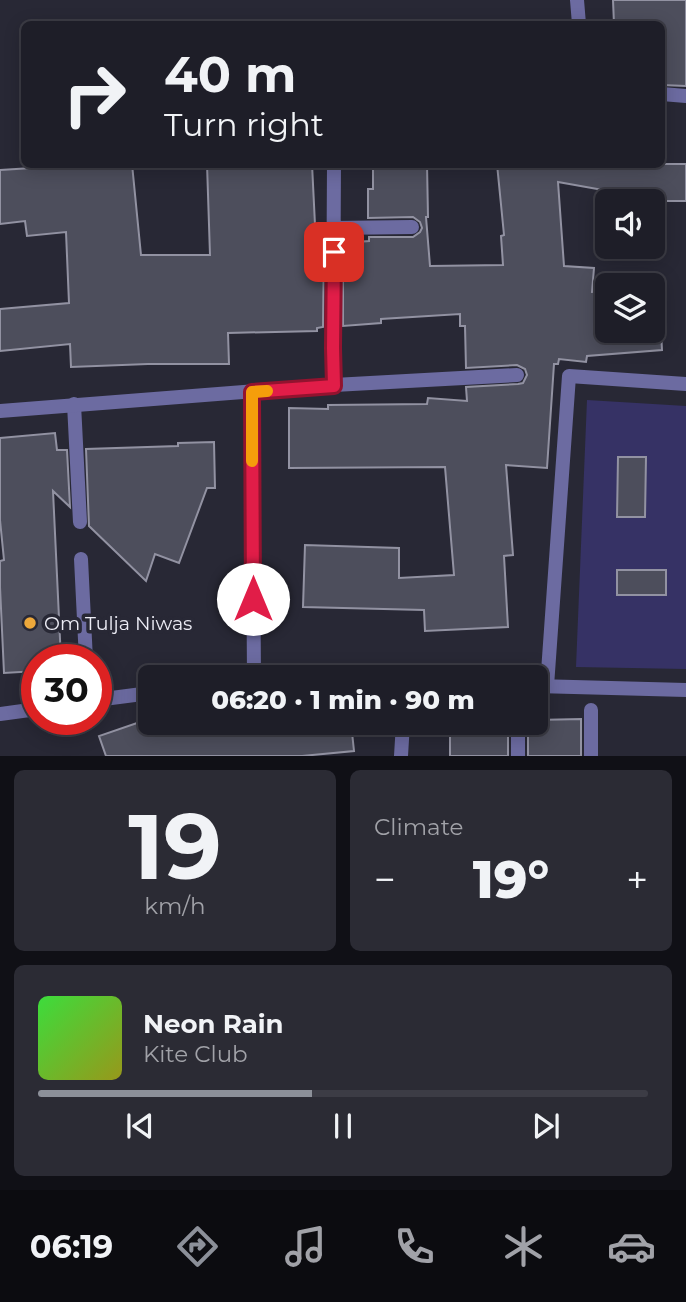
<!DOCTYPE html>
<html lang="en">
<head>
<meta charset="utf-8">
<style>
  body { margin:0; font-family:Montserrat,sans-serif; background:#2b2b34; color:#f1f3f6; height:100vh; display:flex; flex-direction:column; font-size:26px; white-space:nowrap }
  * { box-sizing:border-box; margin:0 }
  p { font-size:23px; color:#a1a2a8 }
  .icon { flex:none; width:38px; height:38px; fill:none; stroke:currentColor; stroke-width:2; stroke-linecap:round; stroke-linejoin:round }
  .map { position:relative; height:756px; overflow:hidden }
  .sheet { display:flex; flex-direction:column; gap:14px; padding:14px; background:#101016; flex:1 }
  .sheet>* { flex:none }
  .banner { position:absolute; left:21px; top:21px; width:644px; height:147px; border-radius:10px; box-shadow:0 4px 18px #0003,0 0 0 2px #3c3c45; background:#1e1e28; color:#f1f3f6; overflow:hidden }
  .fabs { position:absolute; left:595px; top:189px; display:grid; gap:14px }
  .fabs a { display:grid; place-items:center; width:70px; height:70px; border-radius:10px; background:#1e1e28; box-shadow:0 4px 18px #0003,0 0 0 2px #3c3c45; font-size:35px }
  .speed { position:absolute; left:21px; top:644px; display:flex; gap:14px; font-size:35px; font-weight:700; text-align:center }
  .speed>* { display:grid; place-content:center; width:91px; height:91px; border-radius:50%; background:#1e1e28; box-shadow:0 4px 18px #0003,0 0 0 2px #3c3c45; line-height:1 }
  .speed .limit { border:10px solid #d22; background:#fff; color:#111 }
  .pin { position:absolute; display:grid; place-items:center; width:60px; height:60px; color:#fff; margin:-30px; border-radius:14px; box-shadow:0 4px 10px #0006 }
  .me { position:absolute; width:77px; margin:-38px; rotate:0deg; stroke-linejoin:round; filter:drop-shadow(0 0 5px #0008) }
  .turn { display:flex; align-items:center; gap:24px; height:147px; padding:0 28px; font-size:32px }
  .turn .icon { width:91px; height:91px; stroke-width:2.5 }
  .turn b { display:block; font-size:49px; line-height:60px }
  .big { font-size:52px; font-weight:800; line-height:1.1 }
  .sheet .card { flex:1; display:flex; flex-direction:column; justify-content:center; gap:10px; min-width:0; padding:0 24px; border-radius:10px; background:#2b2b34 }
  .sheet .dial { align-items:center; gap:0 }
  .dial b { font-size:91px; line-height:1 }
  .song { display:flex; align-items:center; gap:21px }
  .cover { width:84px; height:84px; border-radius:10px; background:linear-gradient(135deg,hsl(120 70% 55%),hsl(60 70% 35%)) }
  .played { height:7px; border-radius:4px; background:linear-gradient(90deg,#8c9099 45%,#3c3c45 45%) }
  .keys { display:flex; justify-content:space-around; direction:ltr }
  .heat { display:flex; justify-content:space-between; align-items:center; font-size:38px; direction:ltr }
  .sheet .tiles { flex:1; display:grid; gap:14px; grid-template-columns:1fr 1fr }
  .card:last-child { grid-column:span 2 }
  .trip { position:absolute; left:138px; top:665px; width:410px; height:70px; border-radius:10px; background:#1e1e28; box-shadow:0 4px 18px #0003,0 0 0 2px #3c3c45; font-weight:800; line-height:70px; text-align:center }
  .dock { display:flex; height:112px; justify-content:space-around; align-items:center; background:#0c0c10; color:#a1a2a8 }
  .dock .icon { width:49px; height:49px }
  .dock .current { color:#8c9099 }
  .dock b { font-size:32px; color:#f1f3f6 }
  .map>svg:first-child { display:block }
  .green { fill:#363265 }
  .building { fill:#4d4e5c; stroke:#9292a2; stroke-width:2 }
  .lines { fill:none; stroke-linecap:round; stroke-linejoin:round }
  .service { stroke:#6c6ba1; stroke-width:14 }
  .minor { stroke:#6c6ba1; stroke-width:14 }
  .tertiary { stroke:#6c6ba1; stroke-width:14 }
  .route-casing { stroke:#92132f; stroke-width:18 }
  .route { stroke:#e11d48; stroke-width:12 }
  .slow { stroke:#f59e0b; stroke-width:12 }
  .poi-dot { fill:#eda83b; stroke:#282835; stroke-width:2.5 }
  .labels { text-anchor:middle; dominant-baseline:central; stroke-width:7; stroke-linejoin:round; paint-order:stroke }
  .poi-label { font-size:19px; fill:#ececf5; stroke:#282835; text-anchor:start }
</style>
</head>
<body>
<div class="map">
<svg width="686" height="756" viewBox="0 0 686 756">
  <rect width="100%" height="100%" fill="#282835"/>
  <!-- green -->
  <path class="green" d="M 587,400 L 686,406 L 686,669 L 576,667 Z"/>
  <!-- building -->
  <path class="building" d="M 613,0 L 686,0 L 686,86 L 662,85 L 662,24 L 614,24 Z
    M 64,164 L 132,164 L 141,255 L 210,255 L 207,164 L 312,164 L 316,245 L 324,245 L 323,327 L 317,328 L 317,331 L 228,333 L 229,364 L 148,364 L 71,367 L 70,344 L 0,351 L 0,309 L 69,303 L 66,232 L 27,236 L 25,221 L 0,224 L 0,170 L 64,166 Z
    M 373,164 L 427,164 L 428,217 L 426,217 L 430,266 L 503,265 L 501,236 L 504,235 L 497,164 L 686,164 L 686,201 L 619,201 L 620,193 L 558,182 L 564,266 L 594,268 L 592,292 L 607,291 L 607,331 L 661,331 L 662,350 L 587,356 L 586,362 L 559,359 L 558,364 L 554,364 L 547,468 L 506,465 L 513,555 L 504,556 L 508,627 L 425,631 L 424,610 L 303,607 L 305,545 L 399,548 L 399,578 L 454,575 L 445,467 L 289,468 L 289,408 L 328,409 L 328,405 L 427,404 L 428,398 L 467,401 L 466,387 L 518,384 L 523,383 L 527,375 L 525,369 L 517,365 L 466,368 L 465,326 L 460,326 L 460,314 L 381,319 L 381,323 L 343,326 L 343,243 L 369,241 L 369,237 L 413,237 L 420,232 L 422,228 L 420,222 L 413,217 L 368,218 L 368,189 L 373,189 Z
    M 55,433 L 57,450 L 67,450 L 70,507 L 53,491 L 61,660 L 37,660 L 37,671 L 4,673 L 0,587 L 0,561 L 4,560 L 0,520 L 0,438 Z
    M 214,442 L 215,488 L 207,488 L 179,563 L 155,554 L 146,581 L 89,526 L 86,449 L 178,446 L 178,443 Z
    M 618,457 L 646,457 L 645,517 L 617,517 Z
    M 617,570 L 666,570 L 666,595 L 617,595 Z
    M 581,719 L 581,756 L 528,756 L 528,723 L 536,723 L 536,720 Z
    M 137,723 L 351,723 L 354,751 L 302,756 L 106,756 L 99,736 Z
    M 450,723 L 508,723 L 508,756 L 450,756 Z"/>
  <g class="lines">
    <!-- service -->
    <path class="service" d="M 334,164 L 333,348 L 334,385
      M 334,228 L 412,227
      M 74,404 L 80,522
      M 81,559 L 86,660"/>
    <!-- minor -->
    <path class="minor" d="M 577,0 L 579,24
      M 662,94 L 686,96
      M 252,392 L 254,677
      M 0,411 L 334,385 L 517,375
      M 547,686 L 569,376 L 686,384
      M 591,710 L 591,756
      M 401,756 L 403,723
      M 518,756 L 518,723"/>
    <!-- tertiary -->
    <path class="tertiary" d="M 536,686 L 686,690
      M 96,700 L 150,693
      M 0,714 L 37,709"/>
  </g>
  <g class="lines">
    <!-- route casing -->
    <g class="route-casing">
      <path id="route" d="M 253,599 L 252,392 L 334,386 L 333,348 L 334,252"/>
    </g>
    <!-- route -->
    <use href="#route" class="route"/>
    <!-- slow -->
    <path class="slow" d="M 252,461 L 252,392 L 267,391"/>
  </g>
  <!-- markers -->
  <circle class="poi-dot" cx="30" cy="623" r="7"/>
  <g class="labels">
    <!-- poi labels -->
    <g class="poi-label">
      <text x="44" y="623">Om Tulja Niwas</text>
    </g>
  </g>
</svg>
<div class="fabs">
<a><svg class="icon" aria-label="sound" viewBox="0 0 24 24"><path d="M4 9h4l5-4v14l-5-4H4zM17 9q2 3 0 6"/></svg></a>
<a><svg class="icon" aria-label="layers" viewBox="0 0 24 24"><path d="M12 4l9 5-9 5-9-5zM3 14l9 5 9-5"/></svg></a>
</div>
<div class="speed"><div class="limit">30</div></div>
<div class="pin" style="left:334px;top:252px;background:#d93025"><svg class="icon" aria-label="arrive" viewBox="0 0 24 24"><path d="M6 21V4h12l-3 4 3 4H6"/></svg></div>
<svg class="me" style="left:253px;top:599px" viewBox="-20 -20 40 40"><circle r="19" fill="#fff"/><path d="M0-13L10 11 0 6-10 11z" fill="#e11d48"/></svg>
<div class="trip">06:20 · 1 min · 90 m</div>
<div class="banner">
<div class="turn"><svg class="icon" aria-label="right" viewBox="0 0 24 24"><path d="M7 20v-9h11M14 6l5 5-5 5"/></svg><div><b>40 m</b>Turn right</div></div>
</div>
</div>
<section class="sheet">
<div class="tiles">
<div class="card dial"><b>19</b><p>km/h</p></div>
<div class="card"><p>Climate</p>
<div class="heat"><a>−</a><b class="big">19°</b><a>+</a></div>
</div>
<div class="card">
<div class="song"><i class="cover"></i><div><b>Neon Rain</b><p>Kite Club</p></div></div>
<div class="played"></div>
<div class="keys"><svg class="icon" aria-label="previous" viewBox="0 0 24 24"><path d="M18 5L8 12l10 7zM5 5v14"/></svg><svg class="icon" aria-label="pause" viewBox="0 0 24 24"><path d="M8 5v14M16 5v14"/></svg><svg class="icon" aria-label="next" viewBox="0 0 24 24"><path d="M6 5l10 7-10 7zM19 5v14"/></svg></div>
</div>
</div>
</section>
<nav class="dock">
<b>06:19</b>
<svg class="icon current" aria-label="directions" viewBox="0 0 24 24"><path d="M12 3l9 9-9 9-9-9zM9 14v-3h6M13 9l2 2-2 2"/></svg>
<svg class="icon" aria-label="music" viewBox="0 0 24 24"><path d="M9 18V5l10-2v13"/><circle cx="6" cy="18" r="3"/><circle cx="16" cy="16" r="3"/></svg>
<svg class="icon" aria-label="phone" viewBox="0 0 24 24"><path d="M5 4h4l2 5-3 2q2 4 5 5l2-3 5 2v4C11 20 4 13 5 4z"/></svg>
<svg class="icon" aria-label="climate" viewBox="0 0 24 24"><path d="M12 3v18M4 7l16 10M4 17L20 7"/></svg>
<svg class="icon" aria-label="car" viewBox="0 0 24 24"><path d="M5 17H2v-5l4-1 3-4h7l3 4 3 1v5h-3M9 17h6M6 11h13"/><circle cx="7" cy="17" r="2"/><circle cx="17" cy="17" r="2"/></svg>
</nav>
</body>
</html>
